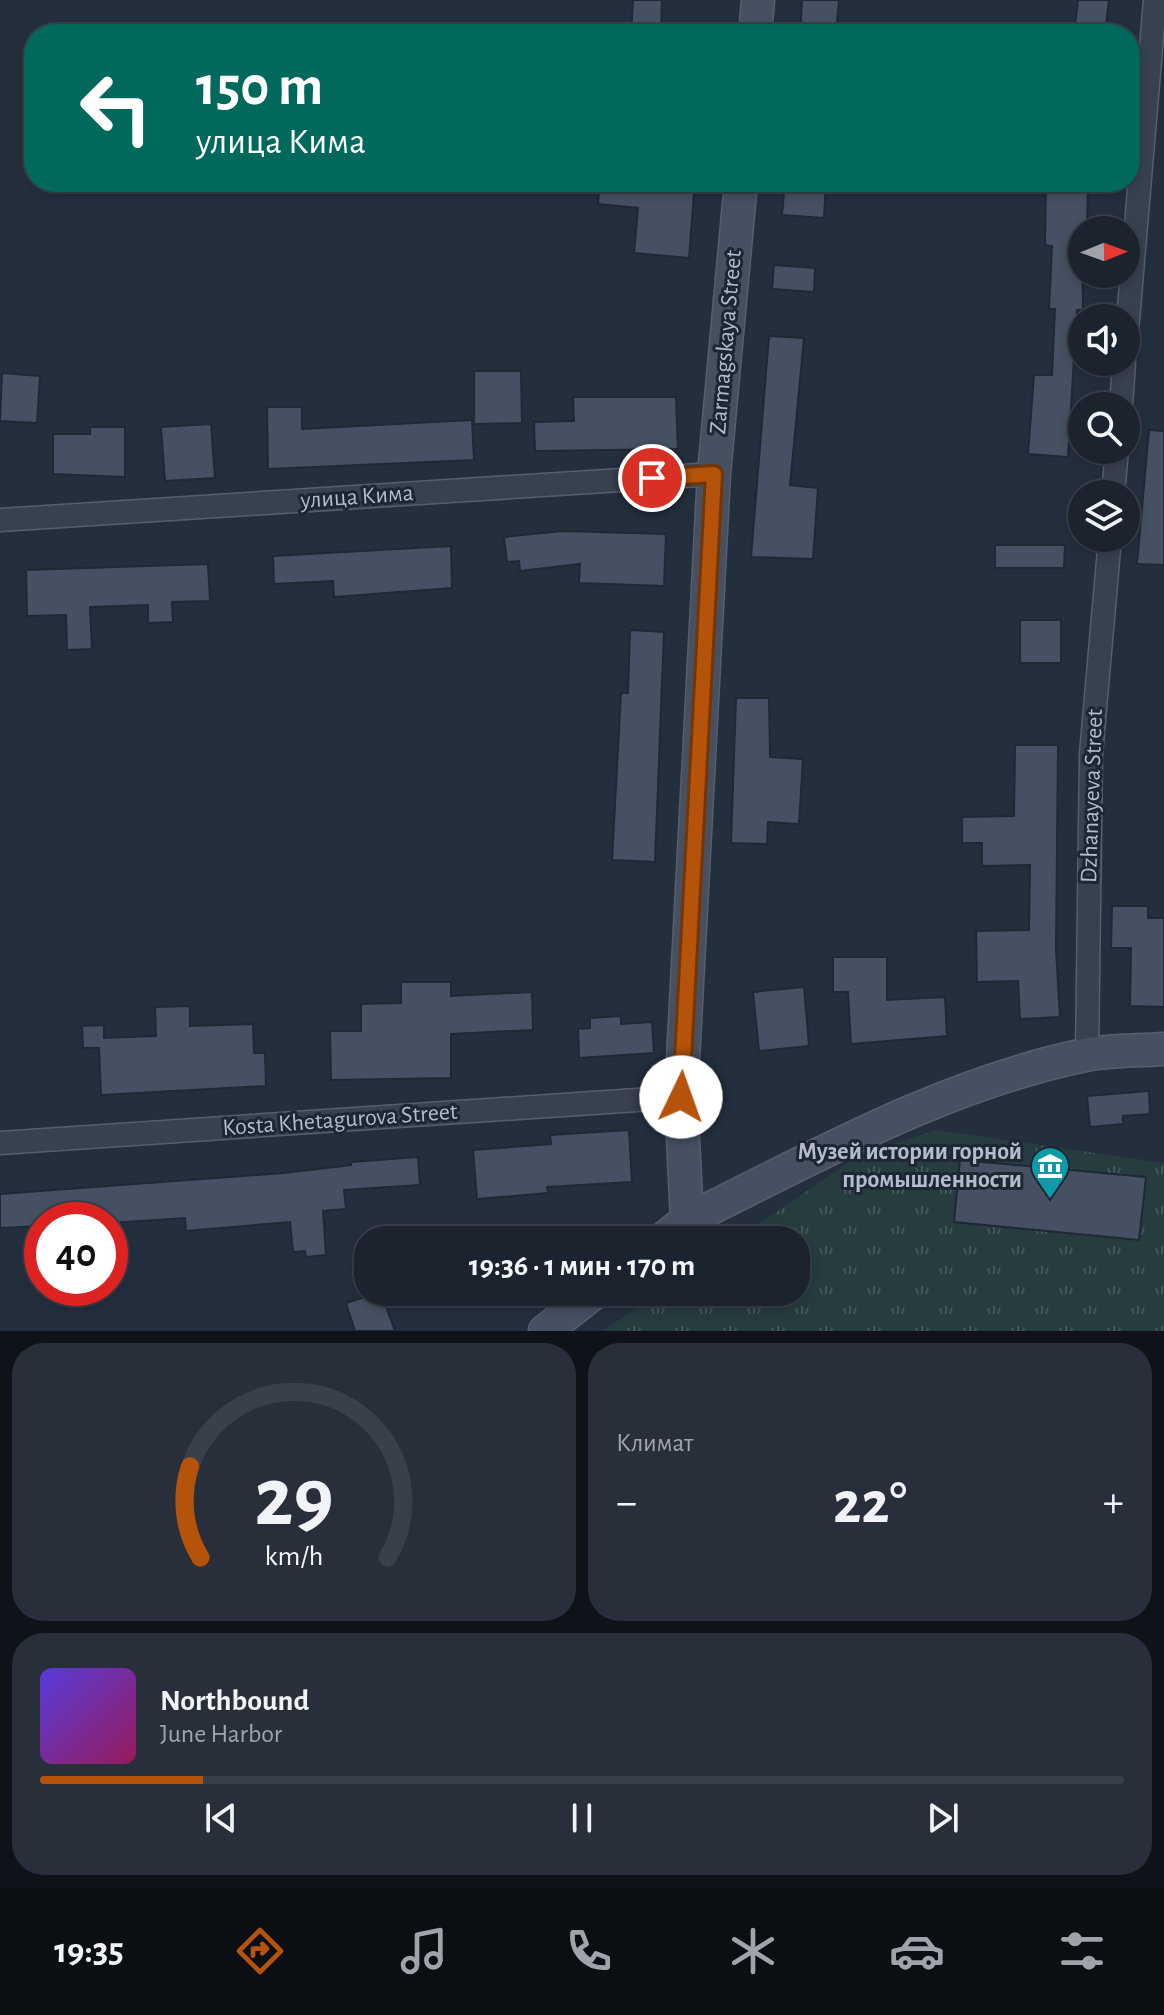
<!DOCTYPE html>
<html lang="ru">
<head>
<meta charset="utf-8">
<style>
  body { margin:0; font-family:"Alegreya Sans",sans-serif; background:#282f3a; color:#f1f3f6; height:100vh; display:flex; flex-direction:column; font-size:30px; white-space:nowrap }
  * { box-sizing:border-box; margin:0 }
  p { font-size:26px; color:#a0a4aa }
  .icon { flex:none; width:44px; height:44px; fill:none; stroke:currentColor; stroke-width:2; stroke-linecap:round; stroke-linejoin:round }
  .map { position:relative; height:1331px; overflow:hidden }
  .details { display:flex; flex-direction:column; gap:12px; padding:12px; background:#0f1319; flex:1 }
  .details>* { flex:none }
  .hud { position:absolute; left:24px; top:24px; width:1116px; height:168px; border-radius:32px; box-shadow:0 4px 12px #0003,0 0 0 2px #39404a; background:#00695c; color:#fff; overflow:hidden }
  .needle { width:52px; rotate:89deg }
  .tools { position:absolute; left:1068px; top:216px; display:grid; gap:16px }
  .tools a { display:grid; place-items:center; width:72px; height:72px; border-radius:50%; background:#1b232e; box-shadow:0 4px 12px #0003,0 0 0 2px #39404a; font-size:40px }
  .speed { position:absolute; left:24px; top:1202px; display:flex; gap:16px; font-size:40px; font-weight:700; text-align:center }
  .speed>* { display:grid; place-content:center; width:104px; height:104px; border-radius:50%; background:#1b232e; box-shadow:0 4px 12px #0003,0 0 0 2px #39404a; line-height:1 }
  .speed .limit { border:12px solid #d22; background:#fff; color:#111 }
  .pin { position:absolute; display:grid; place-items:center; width:68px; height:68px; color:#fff; margin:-34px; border:4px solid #fff; border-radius:50%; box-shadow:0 2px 8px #0007 }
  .me { position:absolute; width:88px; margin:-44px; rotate:3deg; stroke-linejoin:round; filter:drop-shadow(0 0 6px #0008) }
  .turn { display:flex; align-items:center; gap:28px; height:168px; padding:0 40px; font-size:36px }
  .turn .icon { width:104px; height:104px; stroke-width:2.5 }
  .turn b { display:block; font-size:56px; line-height:68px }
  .big { font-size:60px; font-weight:600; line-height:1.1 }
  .details .widget { flex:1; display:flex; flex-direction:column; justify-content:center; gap:12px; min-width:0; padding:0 28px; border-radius:32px; background:#282f3a }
  .details .dial { align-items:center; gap:0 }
  .dial svg { height:208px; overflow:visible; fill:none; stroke:#39404a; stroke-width:7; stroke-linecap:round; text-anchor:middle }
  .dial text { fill:#f1f3f6; stroke:none }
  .song { display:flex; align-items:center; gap:24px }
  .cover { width:96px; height:96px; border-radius:12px; background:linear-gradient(135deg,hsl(250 70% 55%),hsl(330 70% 35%)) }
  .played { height:8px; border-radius:4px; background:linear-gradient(90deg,#b45309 15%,#39404a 15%) }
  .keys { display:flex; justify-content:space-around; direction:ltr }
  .heat { display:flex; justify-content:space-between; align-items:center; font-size:44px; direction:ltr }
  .details .tiles { flex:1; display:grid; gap:12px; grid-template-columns:1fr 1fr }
  .widget:last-child { grid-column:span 2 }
  .trip { position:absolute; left:354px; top:1226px; width:456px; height:80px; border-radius:32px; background:#1b232e; box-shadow:0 4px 12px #0003,0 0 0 2px #39404a; font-weight:600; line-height:80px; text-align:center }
  .dock { display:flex; height:128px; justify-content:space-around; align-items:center; background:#0b0e12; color:#a0a4aa }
  .dock .icon { width:56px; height:56px }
  .dock .selected { color:#b45309 }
  .dock b { font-size:36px; color:#f1f3f6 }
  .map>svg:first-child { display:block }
  .park { fill:url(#park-tufts) }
  .building { fill:#455162; stroke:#1f2835; stroke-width:2 }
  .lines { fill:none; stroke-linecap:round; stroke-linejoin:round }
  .street-casing { stroke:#565f6c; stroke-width:25 }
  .secondary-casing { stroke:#565f6c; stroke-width:35 }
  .street { stroke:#38414e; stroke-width:22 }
  .secondary { stroke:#465061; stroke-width:32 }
  .route-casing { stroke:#753606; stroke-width:20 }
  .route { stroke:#b45309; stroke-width:14 }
  .labels { text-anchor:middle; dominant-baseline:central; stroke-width:6; stroke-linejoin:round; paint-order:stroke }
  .street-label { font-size:24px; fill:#b4bcc9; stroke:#1d2633 }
  .poi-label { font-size:24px; font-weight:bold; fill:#b4bcc9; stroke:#1d2633; text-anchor:end }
</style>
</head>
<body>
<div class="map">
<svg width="1164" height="1331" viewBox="0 0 1164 1331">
  <defs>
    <pattern id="park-tufts" width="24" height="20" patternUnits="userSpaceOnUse" patternTransform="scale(2)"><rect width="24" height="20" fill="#263c3f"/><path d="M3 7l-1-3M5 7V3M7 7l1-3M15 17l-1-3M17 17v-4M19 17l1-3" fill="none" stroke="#435659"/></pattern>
  </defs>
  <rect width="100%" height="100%" fill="#242f3e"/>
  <!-- park -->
  <path class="park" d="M 936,1130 L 1164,1163 L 1164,1331 L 603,1331 L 660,1292 L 796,1292 L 796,1240 L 736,1240 L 859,1155 Z"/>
  <!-- building -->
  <path class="building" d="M 633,0 L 662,0 L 661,34 L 631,34 Z
    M 802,0 L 839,0 L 836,34 L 800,34 Z
    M 1078,0 L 1109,0 L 1105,34 L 1074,34 Z
    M 600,182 L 695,182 L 689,258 L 634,253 L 638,208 L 598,204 Z
    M 785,182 L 826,182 L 824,218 L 782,215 Z
    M 1046,182 L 1088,182 L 1087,230 L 1082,230 L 1083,310 L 1077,310 L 1068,457 L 1028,454 L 1034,375 L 1052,375 L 1055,309 L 1049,309 L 1052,246 L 1045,245 Z
    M 774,265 L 815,268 L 814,292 L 772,289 Z
    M 769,336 L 804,338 L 790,485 L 818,488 L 813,559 L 751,557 Z
    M 474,371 L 521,371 L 522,423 L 474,424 Z
    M 2,373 L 40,376 L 37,423 L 0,421 Z
    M 573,397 L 676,397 L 678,449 L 535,451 L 534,422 L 574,421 Z
    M 267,407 L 302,407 L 302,429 L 472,420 L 474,460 L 268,469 Z
    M 211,424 L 215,478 L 165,481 L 161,427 Z
    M 90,427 L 125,427 L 125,477 L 53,474 L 53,434 L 90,434 Z
    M 1149,430 L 1164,431 L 1164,565 L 1137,564 Z
    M 562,531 L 666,534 L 664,586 L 579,583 L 580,564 L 520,571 L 519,561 L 507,562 L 504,537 Z
    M 995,545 L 1065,545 L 1064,568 L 995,568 Z
    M 451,546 L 452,588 L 334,597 L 333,581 L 274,584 L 273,556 Z
    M 208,564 L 210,601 L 172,602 L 173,622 L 148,623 L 148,605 L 90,607 L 92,649 L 67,650 L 66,615 L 27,616 L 26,570 Z
    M 1020,620 L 1061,620 L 1061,663 L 1020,663 Z
    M 630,630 L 664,632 L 655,862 L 612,860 L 621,693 L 628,693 Z
    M 736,698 L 769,698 L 770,757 L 803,759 L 799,824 L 768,822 L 767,844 L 731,843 Z
    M 1015,745 L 1058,745 L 1056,949 L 1060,1017 L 1020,1019 L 1018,981 L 977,982 L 976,931 L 1029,930 L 1030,865 L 982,866 L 982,843 L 962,843 L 962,817 L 1014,816 Z
    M 1112,906 L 1148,906 L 1148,918 L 1164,918 L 1164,1007 L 1130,1006 L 1131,948 L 1111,948 Z
    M 833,957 L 887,957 L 887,1000 L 945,997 L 947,1036 L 851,1044 L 848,992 L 833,992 Z
    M 401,982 L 451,982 L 451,996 L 532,992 L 533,1030 L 451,1034 L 451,1078 L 331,1080 L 330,1031 L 361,1031 L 361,1004 L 401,1003 Z
    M 804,987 L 809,1046 L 759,1051 L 753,992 Z
    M 190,1006 L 190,1026 L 253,1024 L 254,1053 L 265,1053 L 266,1086 L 101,1095 L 99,1048 L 83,1048 L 82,1026 L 104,1025 L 104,1038 L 156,1036 L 155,1007 Z
    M 621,1016 L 621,1024 L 652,1022 L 654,1053 L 579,1058 L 578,1029 L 590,1028 L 590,1018 Z
    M 1149,1091 L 1150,1114 L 1123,1116 L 1123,1124 L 1090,1127 L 1087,1096 Z
    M 629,1130 L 632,1182 L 547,1187 L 548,1193 L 477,1199 L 473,1150 L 551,1144 L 550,1135 Z
    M 418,1157 L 420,1185 L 344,1190 L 346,1209 L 323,1211 L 326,1255 L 306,1257 L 305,1251 L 293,1252 L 290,1222 L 186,1231 L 185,1218 L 110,1223 L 110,1220 L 42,1220 L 42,1226 L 0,1228 L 0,1194 L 284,1173 L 351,1165 L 351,1162 Z
    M 960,1160 L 1146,1177 L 1139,1240 L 954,1222 Z
    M 381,1292 L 395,1331 L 355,1331 L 346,1303 Z"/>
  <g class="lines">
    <!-- street casing -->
    <g class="street-casing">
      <path id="street" d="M 1126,344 L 1155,0
        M 1121,406 L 1124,362
        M 1113,494 L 1117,450
        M 0,520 L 714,474
        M 1087,1055 L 1091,754 L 1110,538
        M 0,1143 L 681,1097"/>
    </g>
    <!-- secondary casing -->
    <g class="secondary-casing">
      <path id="secondary" d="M 755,34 L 758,0
        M 687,1220 L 681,1097 L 714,474 L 741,182
        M 662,1240 L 687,1220 C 815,1157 944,1084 1085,1055 C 1110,1050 1138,1051 1164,1049
        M 545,1331 L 595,1292"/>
    </g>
    <!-- street -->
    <use href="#street" class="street"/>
    <!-- secondary -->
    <use href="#secondary" class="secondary"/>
  </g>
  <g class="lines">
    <!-- route casing -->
    <g class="route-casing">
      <path id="route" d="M 652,478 L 714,474 L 681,1097"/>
    </g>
    <!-- route -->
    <use href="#route" class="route"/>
  </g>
  <!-- icons -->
  <defs>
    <g id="museum-pin" transform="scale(2)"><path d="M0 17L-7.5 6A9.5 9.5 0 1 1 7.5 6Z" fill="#0f9aa8" stroke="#1d2633"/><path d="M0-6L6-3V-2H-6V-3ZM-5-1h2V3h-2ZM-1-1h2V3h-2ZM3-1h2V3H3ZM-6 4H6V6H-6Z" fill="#fff"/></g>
  </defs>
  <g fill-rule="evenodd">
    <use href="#museum-pin" x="1050" y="1166"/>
  </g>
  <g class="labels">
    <!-- street labels -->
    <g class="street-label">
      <text transform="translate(726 342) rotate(-85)">Zarmagskaya Street</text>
      <text transform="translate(357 497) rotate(-4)">улица Кима</text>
      <text transform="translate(1092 796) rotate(-88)">Dzhanayeva Street</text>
      <text transform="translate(340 1120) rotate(-4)">Kosta Khetagurova Street</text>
    </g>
    <!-- poi labels -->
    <g class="poi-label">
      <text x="1022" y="1152">Музей истории горной<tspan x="1022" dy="28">промышленности</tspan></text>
    </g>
  </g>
</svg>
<div class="tools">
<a><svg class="needle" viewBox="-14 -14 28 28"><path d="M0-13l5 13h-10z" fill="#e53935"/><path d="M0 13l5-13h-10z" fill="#a0a4aa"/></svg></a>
<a><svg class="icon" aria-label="sound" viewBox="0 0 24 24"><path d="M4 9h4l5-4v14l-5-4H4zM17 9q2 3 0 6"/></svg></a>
<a><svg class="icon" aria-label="search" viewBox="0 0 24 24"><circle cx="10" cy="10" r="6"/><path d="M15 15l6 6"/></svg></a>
<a><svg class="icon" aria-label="layers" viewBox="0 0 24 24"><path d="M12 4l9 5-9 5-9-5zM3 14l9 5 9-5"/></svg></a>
</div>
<div class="speed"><div class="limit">40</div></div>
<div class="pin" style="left:652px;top:478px;background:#d93025"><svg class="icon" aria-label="arrive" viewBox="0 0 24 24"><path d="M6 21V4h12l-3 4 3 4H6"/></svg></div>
<svg class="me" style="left:681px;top:1097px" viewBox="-20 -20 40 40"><circle r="19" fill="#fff"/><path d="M0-13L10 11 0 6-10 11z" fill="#b45309"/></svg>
<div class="trip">19:36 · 1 мин · 170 m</div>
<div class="hud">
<div class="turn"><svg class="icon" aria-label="left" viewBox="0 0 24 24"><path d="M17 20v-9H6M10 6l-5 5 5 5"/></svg><div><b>150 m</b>улица Кима</div></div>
</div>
</div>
<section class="details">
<div class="tiles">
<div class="widget dial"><svg viewBox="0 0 100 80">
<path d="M14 69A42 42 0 1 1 86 69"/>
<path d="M14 69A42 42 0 0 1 10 34" stroke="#b45309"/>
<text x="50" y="56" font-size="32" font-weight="700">29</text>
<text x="50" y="72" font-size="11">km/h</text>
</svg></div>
<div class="widget"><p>Климат</p>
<div class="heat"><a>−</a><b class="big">22°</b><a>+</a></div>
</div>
<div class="widget">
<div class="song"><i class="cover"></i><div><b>Northbound</b><p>June Harbor</p></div></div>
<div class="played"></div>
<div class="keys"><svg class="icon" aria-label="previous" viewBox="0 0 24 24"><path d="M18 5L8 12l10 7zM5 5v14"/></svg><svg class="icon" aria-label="pause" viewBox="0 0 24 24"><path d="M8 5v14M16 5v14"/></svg><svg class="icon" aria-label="next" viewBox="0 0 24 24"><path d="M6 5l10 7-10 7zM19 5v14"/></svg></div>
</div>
</div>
</section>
<nav class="dock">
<b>19:35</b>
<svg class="icon selected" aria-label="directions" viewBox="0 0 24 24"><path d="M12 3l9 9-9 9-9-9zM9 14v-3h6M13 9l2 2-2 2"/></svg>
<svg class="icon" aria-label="music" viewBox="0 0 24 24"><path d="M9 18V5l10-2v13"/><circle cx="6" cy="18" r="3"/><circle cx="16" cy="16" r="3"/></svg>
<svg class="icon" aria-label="phone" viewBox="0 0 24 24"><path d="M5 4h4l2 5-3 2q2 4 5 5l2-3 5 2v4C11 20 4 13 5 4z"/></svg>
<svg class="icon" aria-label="climate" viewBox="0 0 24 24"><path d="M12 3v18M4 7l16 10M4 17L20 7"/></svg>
<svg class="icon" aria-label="car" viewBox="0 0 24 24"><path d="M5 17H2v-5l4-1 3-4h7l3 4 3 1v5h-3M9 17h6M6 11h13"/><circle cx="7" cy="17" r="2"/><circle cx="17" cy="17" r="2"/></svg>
<svg class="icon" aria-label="filters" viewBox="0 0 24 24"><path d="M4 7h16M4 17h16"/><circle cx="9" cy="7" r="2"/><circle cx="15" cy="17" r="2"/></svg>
</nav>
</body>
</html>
